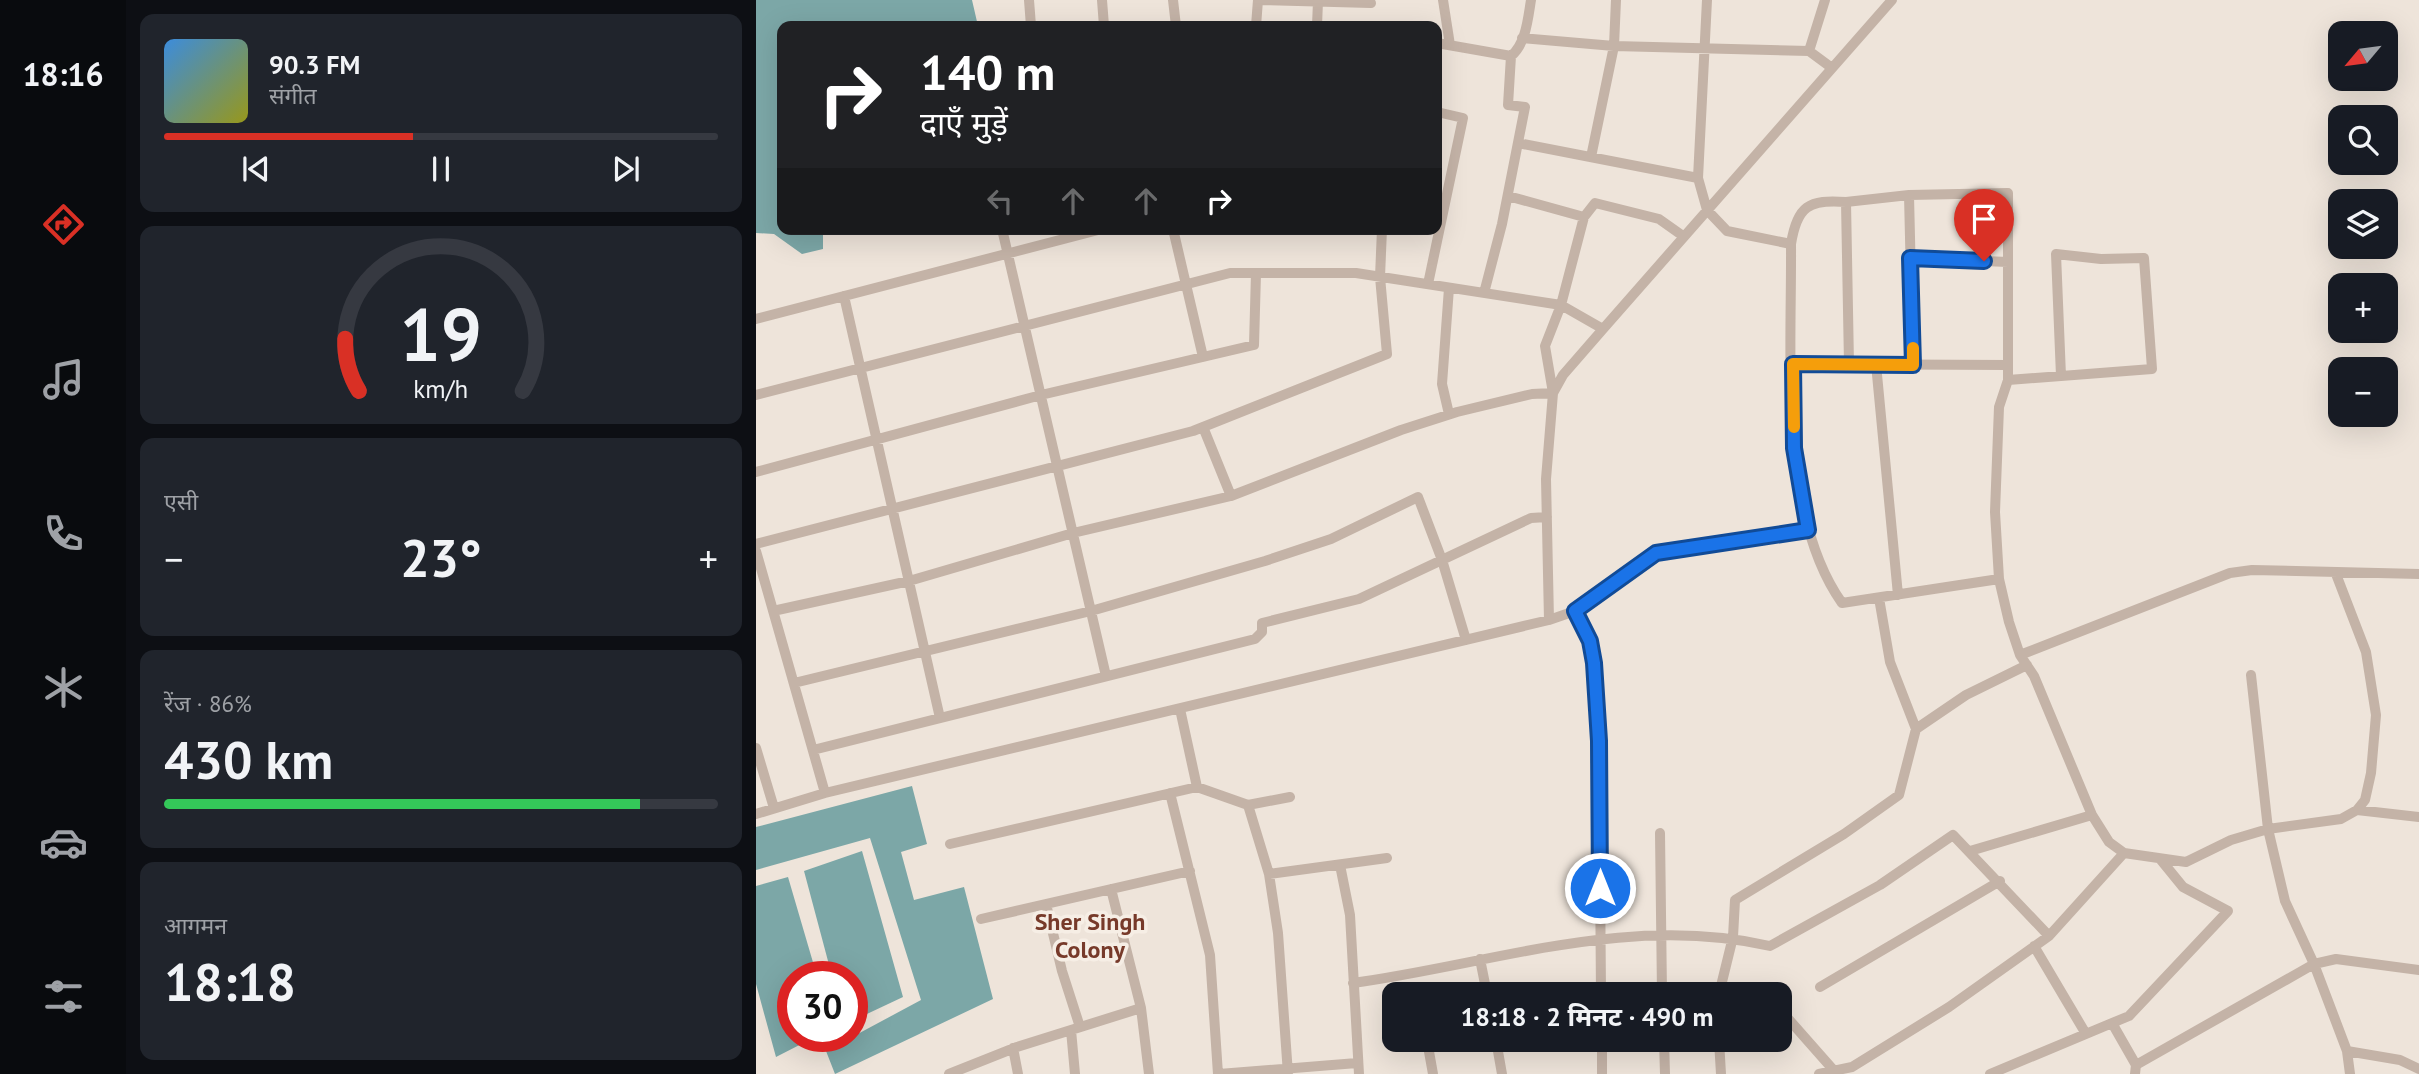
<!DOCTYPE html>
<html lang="hi">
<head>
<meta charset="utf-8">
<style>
  body { margin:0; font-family:"PT Sans","Noto Sans Devanagari",sans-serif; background:#20242c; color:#f1f3f6; height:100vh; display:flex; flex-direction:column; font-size:26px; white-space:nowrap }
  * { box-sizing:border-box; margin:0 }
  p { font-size:23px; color:#9ea1a6 }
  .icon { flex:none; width:38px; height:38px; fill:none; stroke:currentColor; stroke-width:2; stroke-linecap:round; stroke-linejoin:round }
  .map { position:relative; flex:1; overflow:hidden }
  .side { display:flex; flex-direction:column; gap:14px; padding:14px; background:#0d0f14; width:630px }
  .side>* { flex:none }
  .hud { position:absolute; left:21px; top:21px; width:665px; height:214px; border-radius:14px; box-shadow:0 7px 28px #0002; background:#202124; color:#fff; overflow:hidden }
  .needle { width:46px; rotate:241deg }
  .fabs { position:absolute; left:1572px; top:21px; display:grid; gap:14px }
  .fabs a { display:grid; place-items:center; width:70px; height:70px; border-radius:14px; background:#171b24; box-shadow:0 7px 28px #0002; font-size:35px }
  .speed { position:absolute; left:21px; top:961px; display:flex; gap:14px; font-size:35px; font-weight:700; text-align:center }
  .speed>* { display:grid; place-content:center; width:91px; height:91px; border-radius:50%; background:#171b24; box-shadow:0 7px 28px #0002; line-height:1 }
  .speed .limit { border:10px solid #d22; background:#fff; color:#111 }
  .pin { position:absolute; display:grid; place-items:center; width:60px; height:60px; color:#fff; margin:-72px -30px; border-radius:50% 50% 50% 0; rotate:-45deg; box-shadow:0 0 7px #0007 }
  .pin .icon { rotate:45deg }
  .me { position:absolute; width:77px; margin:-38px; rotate:0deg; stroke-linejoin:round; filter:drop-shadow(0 0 5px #0008) }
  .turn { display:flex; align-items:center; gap:24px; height:147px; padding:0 28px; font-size:32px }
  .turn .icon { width:91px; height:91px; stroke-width:2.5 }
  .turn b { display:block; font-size:49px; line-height:60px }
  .lanes { display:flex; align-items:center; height:66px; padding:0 28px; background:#0003; justify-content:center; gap:35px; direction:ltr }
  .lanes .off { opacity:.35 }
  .big { font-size:52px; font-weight:700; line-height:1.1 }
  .side .widget { flex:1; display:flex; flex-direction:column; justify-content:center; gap:10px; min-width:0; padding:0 24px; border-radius:14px; background:#20242c }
  .side .dial { align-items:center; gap:0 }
  .dial svg { height:182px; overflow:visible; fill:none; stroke:#363941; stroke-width:7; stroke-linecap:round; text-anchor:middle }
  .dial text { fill:#f1f3f6; stroke:none }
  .song { display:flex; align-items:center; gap:21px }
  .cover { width:84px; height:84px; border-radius:10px; background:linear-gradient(135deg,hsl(210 70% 55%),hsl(60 70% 35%)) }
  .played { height:7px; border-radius:4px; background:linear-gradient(90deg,#d93025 45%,#363941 45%) }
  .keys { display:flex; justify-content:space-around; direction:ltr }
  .heat { display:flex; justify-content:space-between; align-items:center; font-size:38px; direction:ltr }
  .charge { height:10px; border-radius:5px; background:linear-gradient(90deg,#34c759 86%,#363941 0) }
  .trip { position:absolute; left:626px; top:982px; width:410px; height:70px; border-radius:14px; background:#171b24; box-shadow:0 7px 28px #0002; font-weight:700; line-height:70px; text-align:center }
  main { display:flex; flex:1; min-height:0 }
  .tabs { display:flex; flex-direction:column; width:126px; justify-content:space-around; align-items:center; background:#090b0e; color:#9ea1a6 }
  .tabs .icon { width:49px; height:49px }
  .tabs .current { color:#d93025 }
  .tabs b { font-size:32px; color:#f1f3f6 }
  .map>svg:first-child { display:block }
  .water { fill:#7ca7a7 }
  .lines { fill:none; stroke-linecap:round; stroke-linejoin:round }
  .minor { stroke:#c4b3a7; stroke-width:10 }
  .route-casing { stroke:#114b97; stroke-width:18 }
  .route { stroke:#1a73e8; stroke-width:12 }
  .slow { stroke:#f59e0b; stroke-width:12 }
  .labels { text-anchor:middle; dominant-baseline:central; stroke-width:7; stroke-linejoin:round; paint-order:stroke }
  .neighbourhood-label { font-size:24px; font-weight:bold; fill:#773a2a; stroke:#f6eee5 }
</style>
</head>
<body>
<main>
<nav class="tabs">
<b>18:16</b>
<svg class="icon current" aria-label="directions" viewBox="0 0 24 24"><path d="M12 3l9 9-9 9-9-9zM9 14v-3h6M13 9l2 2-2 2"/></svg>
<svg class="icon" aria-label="music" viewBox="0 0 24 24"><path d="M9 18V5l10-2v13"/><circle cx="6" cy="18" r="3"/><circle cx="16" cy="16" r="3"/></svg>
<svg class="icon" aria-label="phone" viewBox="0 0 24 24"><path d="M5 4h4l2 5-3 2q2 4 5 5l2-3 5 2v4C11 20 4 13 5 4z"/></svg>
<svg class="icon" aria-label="climate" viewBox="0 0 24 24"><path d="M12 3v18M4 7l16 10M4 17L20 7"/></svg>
<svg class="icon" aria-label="car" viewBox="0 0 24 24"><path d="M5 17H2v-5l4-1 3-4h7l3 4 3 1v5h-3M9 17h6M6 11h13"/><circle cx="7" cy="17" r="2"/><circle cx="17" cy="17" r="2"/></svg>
<svg class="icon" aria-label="filters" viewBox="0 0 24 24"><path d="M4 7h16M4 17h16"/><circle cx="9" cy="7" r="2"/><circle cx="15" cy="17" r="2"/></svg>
</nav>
<section class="side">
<div class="widget">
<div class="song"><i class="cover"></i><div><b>90.3 FM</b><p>संगीत</p></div></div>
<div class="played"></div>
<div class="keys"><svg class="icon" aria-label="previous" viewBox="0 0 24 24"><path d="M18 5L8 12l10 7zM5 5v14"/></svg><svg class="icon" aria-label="pause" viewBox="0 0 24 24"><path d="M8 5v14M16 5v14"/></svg><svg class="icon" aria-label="next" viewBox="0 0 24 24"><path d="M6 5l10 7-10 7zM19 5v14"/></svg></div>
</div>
<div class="widget dial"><svg viewBox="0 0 100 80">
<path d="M14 69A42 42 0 1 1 86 69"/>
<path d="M14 69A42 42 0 0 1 8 46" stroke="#d93025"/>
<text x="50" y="56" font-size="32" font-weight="700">19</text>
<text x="50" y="72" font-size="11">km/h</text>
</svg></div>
<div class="widget"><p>एसी</p>
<div class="heat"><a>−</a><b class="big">23°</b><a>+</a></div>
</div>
<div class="widget"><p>रेंज · 86%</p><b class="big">430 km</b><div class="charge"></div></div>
<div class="widget"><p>आगमन</p><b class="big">18:18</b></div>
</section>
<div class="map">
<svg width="1663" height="1074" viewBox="0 0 1663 1074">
  <rect width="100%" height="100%" fill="#eee4da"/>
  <!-- water -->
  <path class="water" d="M 0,0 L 216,0 L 222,26 L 26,26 L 26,229 L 67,229 L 67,249 L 46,254 L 18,234 L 0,233 Z
    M 156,786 L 171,844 L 145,852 L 158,900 L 208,887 L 237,999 L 79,1074 L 70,1051 L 165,1000 L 114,838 L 0,870 L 0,827 Z
    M 106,851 L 147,997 L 96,1021 L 96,976 L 76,976 L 48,871 Z
    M 32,877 L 61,976 L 37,976 L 37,1036 L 61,1036 L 20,1057 L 0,984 L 0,886 Z"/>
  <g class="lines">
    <!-- minor -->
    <path class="minor" d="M 273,0 L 275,26
      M 346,0 L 348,26
      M 417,0 L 420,26
      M 687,0 L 694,45
      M 951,0 L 942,178 L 951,210 L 971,231 L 1035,244 C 1036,352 1022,513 1086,603 L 1243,579
      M 1069,0 L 1053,51 L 1076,68
      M 500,26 L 502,0 L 615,3
      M 561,26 L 562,1
      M 766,38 L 858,46 L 1053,51
      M 681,43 L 755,56 C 770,44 772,18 775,0
      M 762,143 L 942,178
      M 835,157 L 858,46 L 860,0
      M 1153,195 L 1157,365
      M 752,196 L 828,217
      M 246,229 L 350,676
      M 417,229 L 447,357
      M 1035,244 C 1041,206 1053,199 1090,202
      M 1155,258 L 1252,262
      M 672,284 L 707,118 L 681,112
      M 693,288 L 686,384 L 693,414
      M 728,293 L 746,224 L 769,107 L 752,105 L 755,56
      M 88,296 L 184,718
      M 0,319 L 346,229
      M 1037,364 L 1252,365
      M 1093,364 L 1090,202 L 1153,195 L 1252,193 L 1252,380 L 1243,407 L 1239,512 L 1243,579 L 1253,622 L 1264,655 L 1278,676 L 1336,815 L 1353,842 L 1368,853 L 1430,862 L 1475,840 L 1512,829 L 1585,819 L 1601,810 L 1609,800 L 1615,773 L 1620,715 L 1610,652 L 1580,574
      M 1120,364 L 1142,595
      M 1252,380 L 1396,369 L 1388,258 L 1345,259 L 1300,254 L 1305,376
      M 0,395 L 474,273 L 600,273 L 805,305 L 847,329
      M 447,427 L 475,496
      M 0,472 L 285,395 L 498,345 L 500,273
      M 0,544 L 437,431 L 631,354 L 624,277 L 626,229
      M 0,551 L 69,793
      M 1123,598 L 1134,662 L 1160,729
      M 17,611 L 153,581 L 317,533 L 475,496 L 645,430 L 701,412 L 776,394 L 797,393 L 789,346 L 805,305 L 828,217 L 839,203 L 903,219 L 927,236
      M 819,611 L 834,641 L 838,663 L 843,741 L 845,994
      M 793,620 L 790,479 L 797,393 L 807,375 L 847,329 L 1136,0
      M 1264,655 L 1474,573 L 1496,570 L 1663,574
      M 1495,675 L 1512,829 L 1529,901 L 1558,964 L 1591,1051 L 1594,1074
      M 38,683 L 335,611 L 509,561 L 575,539 L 662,497 L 686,560 L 710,640
      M 424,709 L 441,787
      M 0,748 L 18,808
      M 57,750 L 499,639 L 506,632 L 506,623 L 603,599 L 775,518 L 791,517
      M 414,793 L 454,955 L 462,1074
      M 492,805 L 513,874 L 522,933 L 532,1074
      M 1601,810 L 1663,817
      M 0,814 L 69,793 L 793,620 L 819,611 L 900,553 L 1052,530
      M 904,833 L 906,994
      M 194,844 L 441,787 L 492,805 L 534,797
      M 1214,851 L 1336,815
      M 584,865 L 594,915 L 603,1074
      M 513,874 L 631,858
      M 355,889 L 385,1008
      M 290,904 L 306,971 L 324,1027
      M 225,919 L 434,871
      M 1278,946 L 1330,1034
      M 724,959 L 731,994
      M 597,983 C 736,964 873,913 1014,946 L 1124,885 L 1197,835 L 1293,936
      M 1064,987 L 1244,881
      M 963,994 L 977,937 L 979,900 L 1088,834 L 1143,795 L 1160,729 L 1210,695 L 1271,665
      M 1028,1014 L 1081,1074
      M 1356,1023 L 1380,1065 L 1379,1074
      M 315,1030 L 319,1074
      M 674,1040 L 672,1046 L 677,1074
      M 740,1040 L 746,1074
      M 846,1040 L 846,1074
      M 908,1040 L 909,1074
      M 963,1040 L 965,1074
      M 257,1048 L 262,1074
      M 1591,1051 L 1644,1060 L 1663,1069
      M 1380,1065 L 1558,964 L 1580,959 L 1663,970
      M 193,1074 L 261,1047 L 385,1008 L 393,1074
      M 463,1074 L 601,1063
      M 1063,1074 L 1096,1067 L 1117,1054 L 1193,1007 L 1293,936 L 1368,853
      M 1234,1074 L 1373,1016 L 1472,911 L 1427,887 L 1405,860"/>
  </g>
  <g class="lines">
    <!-- route casing -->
    <g class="route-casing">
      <path id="route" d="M 844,888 L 843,741 L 838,663 L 834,641 L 819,611 L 900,553 L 1052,530 L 1038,448 L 1037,364 L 1157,365 L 1154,258 L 1228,261"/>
    </g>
    <!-- route -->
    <use href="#route" class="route"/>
    <!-- slow -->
    <path class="slow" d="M 1038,427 L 1037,364 L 1157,365 L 1157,348"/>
  </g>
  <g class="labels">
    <!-- neighbourhood labels -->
    <g class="neighbourhood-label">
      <text x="334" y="921">Sher Singh<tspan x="334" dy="28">Colony</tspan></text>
    </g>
  </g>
</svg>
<div class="fabs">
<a><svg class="needle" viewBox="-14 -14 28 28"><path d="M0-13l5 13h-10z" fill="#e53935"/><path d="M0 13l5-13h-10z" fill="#9ea1a6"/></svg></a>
<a><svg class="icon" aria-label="search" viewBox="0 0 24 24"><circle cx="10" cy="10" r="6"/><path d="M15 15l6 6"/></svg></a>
<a><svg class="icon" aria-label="layers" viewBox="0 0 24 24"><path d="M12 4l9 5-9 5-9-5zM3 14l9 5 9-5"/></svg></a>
<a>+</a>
<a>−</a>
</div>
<div class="speed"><div class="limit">30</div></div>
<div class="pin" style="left:1228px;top:261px;background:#d93025"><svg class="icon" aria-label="arrive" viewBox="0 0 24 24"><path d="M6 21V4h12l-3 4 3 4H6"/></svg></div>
<svg class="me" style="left:844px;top:888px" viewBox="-20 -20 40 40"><circle r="17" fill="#1a73e8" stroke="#fff" stroke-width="3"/><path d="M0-11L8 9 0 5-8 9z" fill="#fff"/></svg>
<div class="trip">18:18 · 2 मिनट · 490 m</div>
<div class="hud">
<div class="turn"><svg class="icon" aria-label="right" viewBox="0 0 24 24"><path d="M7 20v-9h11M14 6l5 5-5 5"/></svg><div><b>140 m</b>दाएँ मुड़ें</div></div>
<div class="lanes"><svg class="icon off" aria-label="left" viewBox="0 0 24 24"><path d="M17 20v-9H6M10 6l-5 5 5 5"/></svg><svg class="icon off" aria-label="ahead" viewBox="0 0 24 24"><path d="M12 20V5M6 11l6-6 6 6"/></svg><svg class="icon off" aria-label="ahead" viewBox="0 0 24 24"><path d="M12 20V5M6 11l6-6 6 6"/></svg><svg class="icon" aria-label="right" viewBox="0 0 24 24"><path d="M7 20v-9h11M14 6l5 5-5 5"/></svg></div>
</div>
</div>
</main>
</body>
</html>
